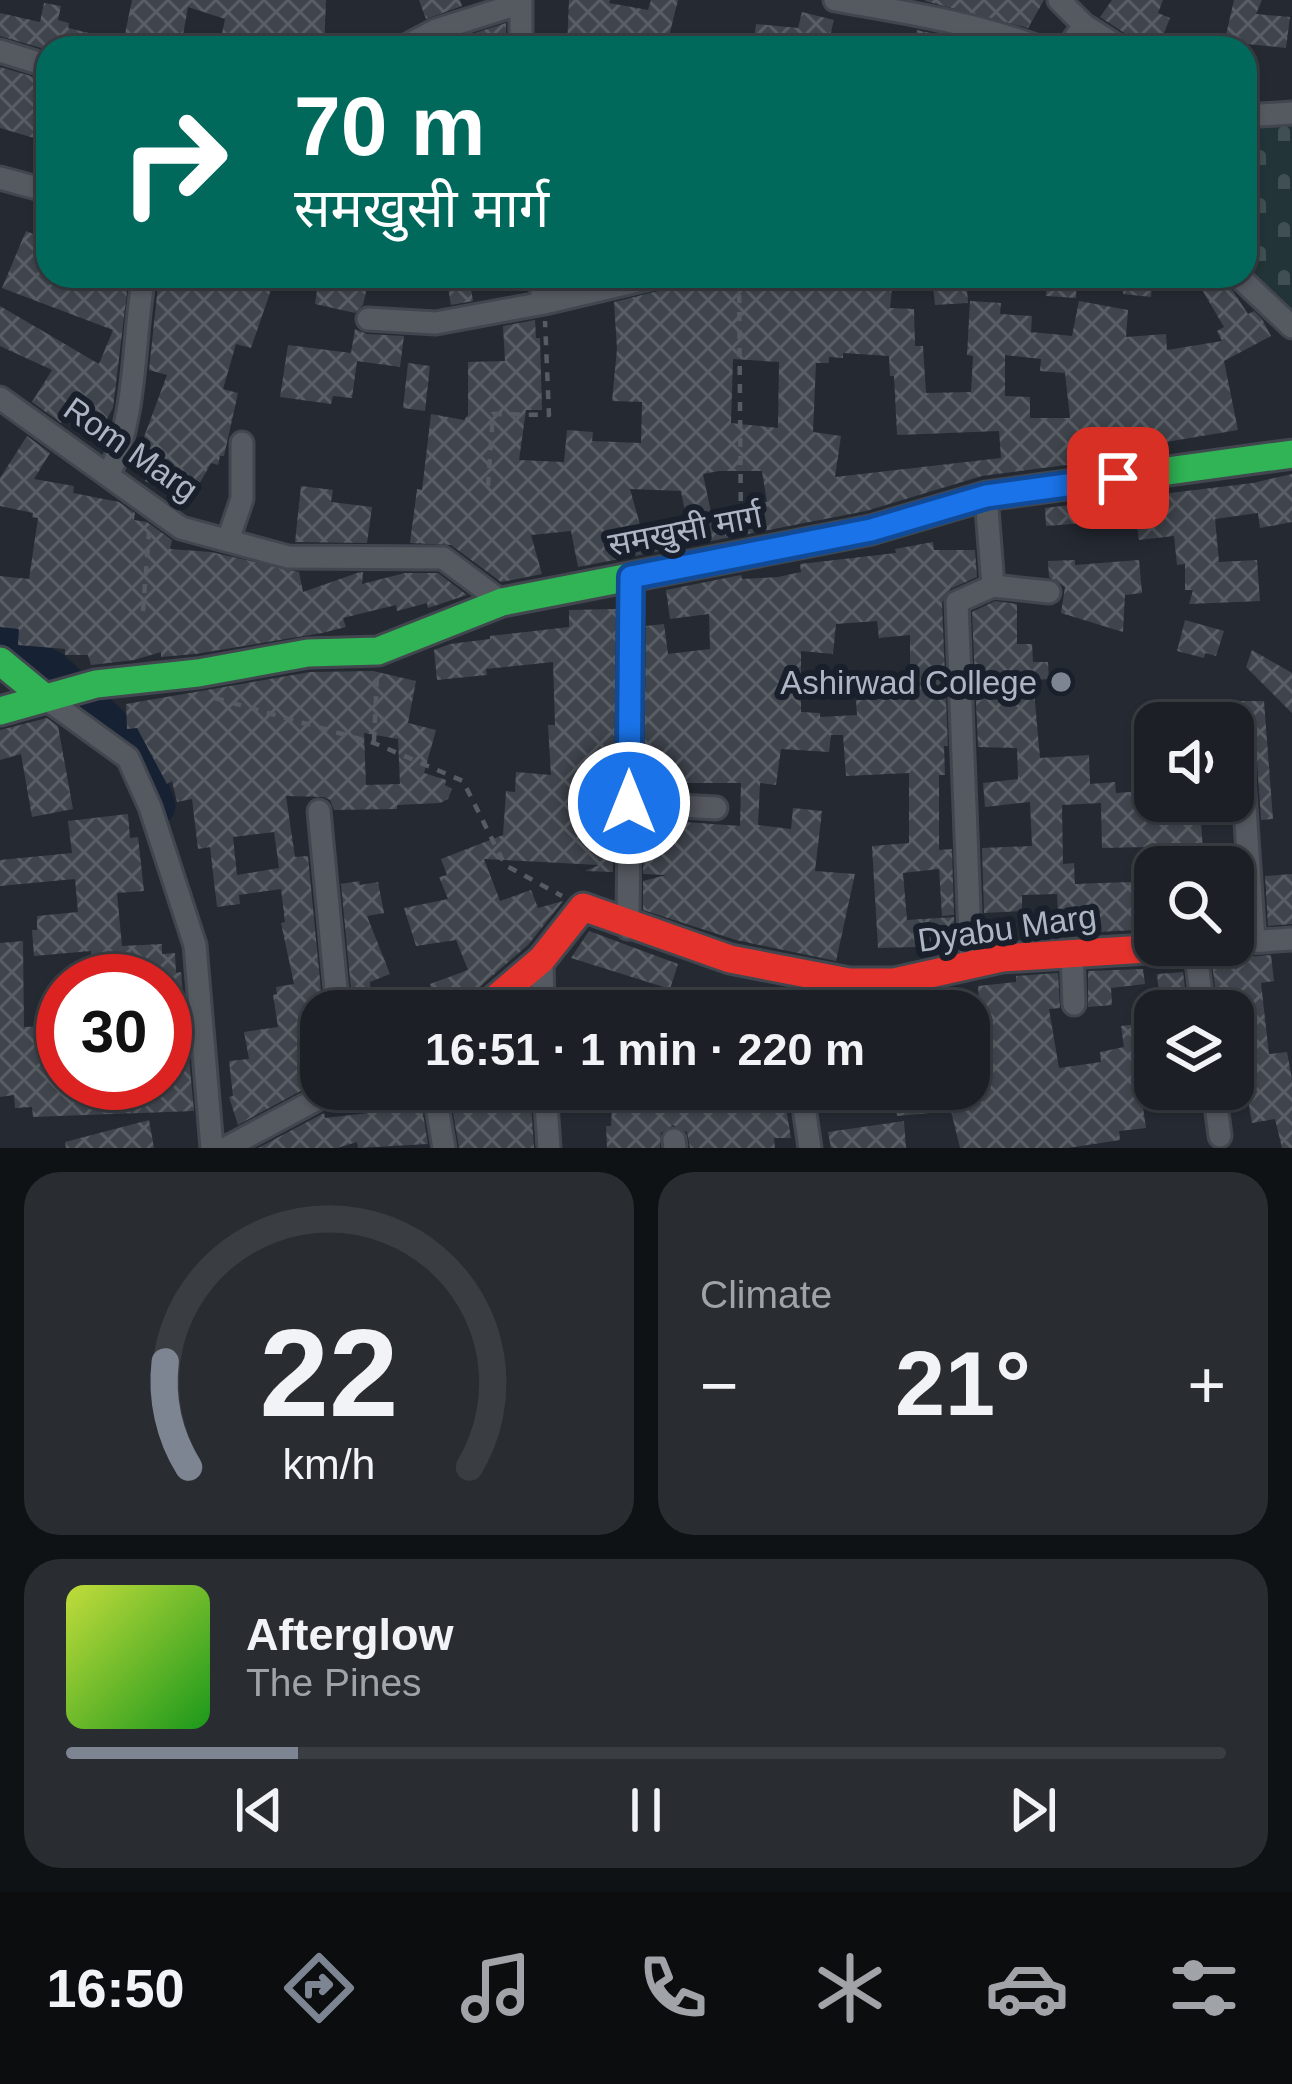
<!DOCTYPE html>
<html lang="en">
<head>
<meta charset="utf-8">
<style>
  body { margin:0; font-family:Helvetica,"Noto Sans Devanagari",sans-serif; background:#292d32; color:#f1f3f6; height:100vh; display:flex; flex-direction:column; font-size:45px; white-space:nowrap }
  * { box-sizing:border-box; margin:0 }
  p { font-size:39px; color:#a0a3a7 }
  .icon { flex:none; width:66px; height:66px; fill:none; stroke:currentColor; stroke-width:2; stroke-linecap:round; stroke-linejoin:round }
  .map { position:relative; height:1148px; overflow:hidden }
  .details { display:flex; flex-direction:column; gap:24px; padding:24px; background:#0f1215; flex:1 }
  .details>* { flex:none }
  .banner { position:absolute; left:36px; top:36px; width:1221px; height:252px; border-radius:36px; box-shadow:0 3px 9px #0004,0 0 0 3px #3a3e43; background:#00695c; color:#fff; overflow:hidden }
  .buttons { position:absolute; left:1134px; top:702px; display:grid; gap:24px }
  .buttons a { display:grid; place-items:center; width:120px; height:120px; border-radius:24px; background:#1c2026; box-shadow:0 3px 9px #0004,0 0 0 3px #3a3e43; font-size:60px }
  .speed { position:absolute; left:36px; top:954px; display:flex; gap:24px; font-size:60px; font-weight:700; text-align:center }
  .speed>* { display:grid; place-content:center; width:156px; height:156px; border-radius:50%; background:#1c2026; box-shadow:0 3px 9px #0004,0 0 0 3px #3a3e43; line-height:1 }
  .speed .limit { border:18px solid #d22; background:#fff; color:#111 }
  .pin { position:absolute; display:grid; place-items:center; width:102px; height:102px; color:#fff; margin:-51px; border-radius:24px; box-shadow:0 6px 18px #0006 }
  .me { position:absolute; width:132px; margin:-66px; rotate:0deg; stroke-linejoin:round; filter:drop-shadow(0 0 9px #0008) }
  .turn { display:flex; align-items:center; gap:42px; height:252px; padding:0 60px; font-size:54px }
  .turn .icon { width:156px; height:156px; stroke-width:2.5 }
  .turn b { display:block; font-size:84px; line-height:102px }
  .big { font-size:90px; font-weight:800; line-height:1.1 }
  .details .tile { flex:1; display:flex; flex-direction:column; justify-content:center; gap:18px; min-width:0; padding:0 42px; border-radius:36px; background:#292d32 }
  .details .dial { align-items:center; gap:0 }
  .dial svg { height:312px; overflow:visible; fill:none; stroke:#3a3e43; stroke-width:7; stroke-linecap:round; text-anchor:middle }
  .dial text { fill:#f1f3f6; stroke:none }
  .song { display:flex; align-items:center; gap:36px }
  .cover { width:144px; height:144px; border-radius:18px; background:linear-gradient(135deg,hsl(70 70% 55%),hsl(120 70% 35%)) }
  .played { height:12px; border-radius:6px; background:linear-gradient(90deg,#7e8592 20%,#3a3e43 20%) }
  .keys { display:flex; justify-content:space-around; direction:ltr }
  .heat { display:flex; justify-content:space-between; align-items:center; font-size:66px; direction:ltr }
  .details .tiles { flex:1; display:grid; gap:24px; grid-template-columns:1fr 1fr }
  .tile:last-child { grid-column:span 2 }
  .trip { position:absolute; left:300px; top:990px; width:690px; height:120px; border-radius:36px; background:#1c2026; box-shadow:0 3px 9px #0004,0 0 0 3px #3a3e43; font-weight:800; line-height:120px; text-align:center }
  .tabs { display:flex; height:192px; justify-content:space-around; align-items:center; background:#0b0d0f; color:#a0a3a7 }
  .tabs .icon { width:84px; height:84px }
  .tabs .current { color:#7e8592 }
  .tabs b { font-size:54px; color:#f1f3f6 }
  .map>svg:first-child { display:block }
  .cemetery { fill:url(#cemetery-stones) }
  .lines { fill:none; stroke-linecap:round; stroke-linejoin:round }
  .river { stroke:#162134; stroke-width:39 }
  .building { fill:url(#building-cross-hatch); fill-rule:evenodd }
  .street-casing { stroke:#42474f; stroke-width:27 }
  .fast-casing { stroke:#42474f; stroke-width:33 }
  .jam-casing { stroke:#42474f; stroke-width:33 }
  .path { stroke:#565c63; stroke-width:4.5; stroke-dasharray:9 9; stroke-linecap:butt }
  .street { stroke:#555960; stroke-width:21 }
  .fast { stroke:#30b455; stroke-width:27 }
  .jam { stroke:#e5322d; stroke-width:27 }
  .route-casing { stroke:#114b97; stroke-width:30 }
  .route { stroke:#1a73e8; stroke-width:21 }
  .poi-dot { fill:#7e8592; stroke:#19202c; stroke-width:4.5 }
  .labels { text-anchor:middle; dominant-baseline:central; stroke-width:12; stroke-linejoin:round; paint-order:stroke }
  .street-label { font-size:33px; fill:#aeb6c5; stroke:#19202c }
  .poi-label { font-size:33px; fill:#aeb6c5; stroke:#19202c; text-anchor:end }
</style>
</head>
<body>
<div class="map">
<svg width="1292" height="1148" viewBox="0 0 1292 1148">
  <defs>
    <pattern id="cemetery-stones" width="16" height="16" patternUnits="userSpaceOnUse" patternTransform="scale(3)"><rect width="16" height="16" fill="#223437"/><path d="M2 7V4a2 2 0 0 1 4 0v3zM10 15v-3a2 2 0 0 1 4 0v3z" fill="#404f52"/></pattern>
    <pattern id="building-cross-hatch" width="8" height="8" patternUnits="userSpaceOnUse" patternTransform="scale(3)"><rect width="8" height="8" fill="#40454d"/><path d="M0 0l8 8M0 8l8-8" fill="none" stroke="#595e65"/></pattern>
  </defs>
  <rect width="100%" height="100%" fill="#252a32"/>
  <!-- cemetery -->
  <path class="cemetery" d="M 1292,121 L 1292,317 L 1245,273 L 1245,126 Z"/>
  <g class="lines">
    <!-- river -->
    <path class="river" d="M 0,642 L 53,671 L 136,750 L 156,806"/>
  </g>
  <!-- building -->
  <path class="building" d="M 132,0 L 326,0 L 324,48 L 219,48 L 225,19 L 188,7 L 181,46 L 125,34 Z
    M 419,0 L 460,0 L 462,6 L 426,19 Z
    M 569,0 L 610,0 L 609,3 L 648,10 L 651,0 L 678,0 L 666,48 L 567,47 Z
    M 1044,0 L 1028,28 L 925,1 L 925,0 Z
    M 1112,0 L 1163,0 L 1158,13 L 1170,18 L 1158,48 L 1135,48 L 1129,36 L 1100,17 Z
    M 1234,0 L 1262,0 L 1256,14 L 1290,17 L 1286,48 L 1247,44 L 1246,48 L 1223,48 Z
    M 44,3 L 61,6 L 58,20 L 69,23 L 68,28 L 93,34 L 90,48 L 48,50 L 0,36 L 0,13 L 40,22 Z
    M 802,12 L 834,20 L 827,48 L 753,48 L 756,24 L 798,28 Z
    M 506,23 L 506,48 L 475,48 L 475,33 Z
    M 917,30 L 961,40 L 993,48 L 913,48 Z
    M 0,67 L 48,81 L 48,115 L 41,140 L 0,128 Z
    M 26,231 L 41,237 L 37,247 L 48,252 L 48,276 L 73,276 L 93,284 L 96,276 L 129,276 L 113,408 L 99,433 L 66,414 L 61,423 L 32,402 L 52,370 L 0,346 L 0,306 L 99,364 L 113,330 L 2,288 Z
    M 159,276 L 229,276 L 271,290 L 251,348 L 236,344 L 223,389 L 238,393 L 224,456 L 220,456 L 218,465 L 211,463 L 188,504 L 145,481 L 155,464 L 147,460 L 153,451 L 141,445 L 167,375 L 149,370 Z
    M 319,276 L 369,279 L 363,305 L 355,313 L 315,304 Z
    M 446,276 L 469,276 L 473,301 L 451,305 Z
    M 768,276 L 767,285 L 844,276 L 844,282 L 892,288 L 890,308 L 914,309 L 915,346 L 923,346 L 926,393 L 971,392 L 973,356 L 967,355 L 970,301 L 1001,303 L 1000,314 L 1032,316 L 1031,332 L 1072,336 L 1079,301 L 1128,310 L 1126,337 L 1166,334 L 1167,350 L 1222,341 L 1217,331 L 1224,327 L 1194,276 L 1223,276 L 1248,314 L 1254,311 L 1262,319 L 1271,336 L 1224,361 L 1238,430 L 1142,446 L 1143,451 L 1083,453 L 1082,463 L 982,476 L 866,511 L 578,567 L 571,531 L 531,535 L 542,574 L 501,582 L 451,545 L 410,543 L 417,489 L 422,490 L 431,414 L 464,420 L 468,415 L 468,362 L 505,361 L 503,326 L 535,320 L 536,338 L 540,338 L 542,410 L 526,410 L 519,460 L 564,462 L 567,430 L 593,432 L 592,441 L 641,443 L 642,402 L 612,401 L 617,349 L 614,302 L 666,289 L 713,285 L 713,278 ZM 843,353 L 889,356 L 890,376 L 894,376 L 897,435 L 999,431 L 1001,458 L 835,477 L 841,436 L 813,432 L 816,363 L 829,363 L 829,357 L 843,358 ZM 1005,355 L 1041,359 L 1040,371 L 1065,373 L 1070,418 L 1030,418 L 1030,397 L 1005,396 ZM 733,359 L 779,362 L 778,428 L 731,423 ZM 719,471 L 762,471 L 767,502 L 744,505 L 745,511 L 712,517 L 703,474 ZM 630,489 L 681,491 L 687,522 L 643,535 Z
    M 932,276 L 966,276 L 968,303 L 935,305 Z
    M 1047,276 L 1077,276 L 1076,298 L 1046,296 Z
    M 1124,276 L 1153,276 L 1151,297 L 1123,294 Z
    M 355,329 L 367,334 L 404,336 L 400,367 L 357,361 L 352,398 L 333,396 L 331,404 L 280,397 L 288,345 L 351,353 Z
    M 408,363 L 430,366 L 425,411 L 403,408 Z
    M 27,436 L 50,453 L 34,479 L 74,486 L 73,493 L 119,502 L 135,513 L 134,520 L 147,522 L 172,540 L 170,549 L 211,552 L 299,572 L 303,592 L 360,572 L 363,572 L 362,584 L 405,573 L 438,573 L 467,595 L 428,608 L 427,603 L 397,611 L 396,605 L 343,618 L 346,627 L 322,633 L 195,654 L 161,657 L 161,652 L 134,660 L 91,665 L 88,655 L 65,655 L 65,649 L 18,645 L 19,629 L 0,627 L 0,576 L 29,579 L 38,518 L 32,517 L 33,513 L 0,506 L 0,478 Z
    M 1292,474 L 1292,522 L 1260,528 L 1258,513 L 1215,519 L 1219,562 L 1257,560 L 1260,601 L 1189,604 L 1193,590 L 1185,590 L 1185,564 L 1177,565 L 1174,536 L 1139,540 L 1136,519 L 1046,526 L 1045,508 L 1253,483 Z
    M 301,486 L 333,490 L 331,502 L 372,507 L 367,543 L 295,542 Z
    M 933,542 L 934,550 L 975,550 L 977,577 L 950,589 L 942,603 L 948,746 L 944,746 L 945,775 L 939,775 L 939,850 L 952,849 L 954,915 L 942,916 L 939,869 L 903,873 L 907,920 L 954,917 L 955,946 L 878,948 L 872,846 L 909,843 L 909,773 L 846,776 L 843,735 L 831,735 L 829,752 L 781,749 L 776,785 L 760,783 L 758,825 L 791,829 L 793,808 L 822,811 L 815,871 L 855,874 L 836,961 L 736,940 L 643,910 L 643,881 L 666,875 L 643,874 L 644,819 L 740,826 L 741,783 L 644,783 L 646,626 L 664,624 L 668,654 L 710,649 L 709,614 L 670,619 L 666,590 L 741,575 L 742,579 L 778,577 L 801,572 L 800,564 L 896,553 L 895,549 ZM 877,621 L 879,638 L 910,635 L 910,694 L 905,694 L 905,698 L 856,700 L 857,715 L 820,717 L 820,713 L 801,712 L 801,651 L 833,654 L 836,624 Z
    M 1075,560 L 1075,565 L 1139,560 L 1142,593 L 1125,595 L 1123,632 L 1061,613 L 1065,587 L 1049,577 L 1048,561 Z
    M 995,601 L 1017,604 L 1017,644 L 1032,644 L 1033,662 L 1048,662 L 1049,679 L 1033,680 L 1040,758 L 1089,755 L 1090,784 L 1115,782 L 1116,793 L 1155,790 L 1155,801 L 1230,801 L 1231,818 L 1201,821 L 1204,867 L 1147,867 L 1146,847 L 1102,848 L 1101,803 L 1062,805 L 1063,864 L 1074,863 L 1075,884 L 1155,881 L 1155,929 L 1059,934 L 1057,894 L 1022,895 L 1022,911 L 984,913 L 982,848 L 1032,846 L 1030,802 L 985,807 L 983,783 L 1018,779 L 1017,748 L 978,747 L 972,612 Z
    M 616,609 L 614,783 L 594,783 L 592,807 L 614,808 L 613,872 L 585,871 L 599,865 L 484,859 L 500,901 L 531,890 L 538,908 L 563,901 L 528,945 L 468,997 L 462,1011 L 440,1011 L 430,984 L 468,970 L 456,940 L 416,946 L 404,908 L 448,899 L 439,877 L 447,875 L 441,859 L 503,835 L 506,791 L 515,792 L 516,772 L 551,775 L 548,725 L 555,725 L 553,662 L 486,669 L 487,675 L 437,680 L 434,650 L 450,644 L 490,639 L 490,636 L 569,627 L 569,610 Z
    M 1185,620 L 1224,631 L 1216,656 L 1205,653 L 1204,658 L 1177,651 Z
    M 1252,650 L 1292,673 L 1292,713 L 1246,667 Z
    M 373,671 L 416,681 L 408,723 L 436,730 L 424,773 L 446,780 L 445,785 L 452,789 L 448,799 L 440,803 L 397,805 L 397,809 L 334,810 L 330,800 L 324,797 L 286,796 L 295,857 L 308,856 L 323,1011 L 321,1080 L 238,1125 L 229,1097 L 233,1096 L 229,1061 L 249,1059 L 244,1032 L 278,1027 L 273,995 L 277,994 L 276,987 L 294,984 L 281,923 L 285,922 L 281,889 L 239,895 L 240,904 L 217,907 L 210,847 L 198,849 L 192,799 L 177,802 L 172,781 L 167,784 L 137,728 L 127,729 L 126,704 L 310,672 ZM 364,733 L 398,739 L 400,784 L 366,785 ZM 274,832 L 279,868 L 237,875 L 233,837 Z
    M 1233,701 L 1264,701 L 1273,819 L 1261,820 L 1254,717 L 1247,706 L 1232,706 Z
    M 47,718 L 58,726 L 73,809 L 32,817 L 21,754 L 0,760 L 0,730 Z
    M 128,814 L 130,838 L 138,837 L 144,891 L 117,893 L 122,946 L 162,944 L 162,954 L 175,953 L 176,973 L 181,972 L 194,1111 L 33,1117 L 32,1107 L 15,1108 L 14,1095 L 0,1097 L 0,943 L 23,941 L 24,1027 L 53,1026 L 52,1083 L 165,1083 L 165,981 L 93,981 L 91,951 L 34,956 L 32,930 L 37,930 L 37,916 L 78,912 L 75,879 L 0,886 L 0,860 L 72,853 L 68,821 Z
    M 1292,874 L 1292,924 L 1268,926 L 1265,876 Z
    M 359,881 L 360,885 L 378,882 L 384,913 L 367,916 L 390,974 L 370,982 L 371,1011 L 353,1011 L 341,884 Z
    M 589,931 L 678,964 L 670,989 L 571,958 Z
    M 1271,955 L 1274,981 L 1261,983 L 1269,1054 L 1287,1052 L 1292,1079 L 1292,1148 L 1282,1148 L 1275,1119 L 1252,1123 L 1245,1084 L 1233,1085 L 1233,1011 L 1218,1011 L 1212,964 L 1233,963 L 1233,958 Z
    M 1143,969 L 1145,984 L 1111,988 L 1112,1005 L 1088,1007 L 1088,971 Z
    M 1183,972 L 1188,1011 L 1161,1011 L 1157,974 Z
    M 1058,973 L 1060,1008 L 1049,1009 L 1059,1068 L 1101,1062 L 1100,1052 L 1124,1047 L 1121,1026 L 1151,1022 L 1155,1093 L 1141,1094 L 1146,1128 L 1119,1131 L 1120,1140 L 1068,1148 L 960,1148 L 951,1111 L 897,1116 L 894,1089 L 969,1089 L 969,1077 L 982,1076 L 978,986 L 1016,982 L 1016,976 Z
    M 790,993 L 791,1011 L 708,1011 L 707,997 Z
    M 390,1089 L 419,1089 L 428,1144 L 358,1148 L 357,1142 L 337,1148 L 258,1148 L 324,1113 L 325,1118 L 394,1110 Z
    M 449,1089 L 530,1089 L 534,1148 L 459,1148 Z
    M 638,1089 L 671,1089 L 673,1108 L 744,1102 L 743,1093 L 748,1089 L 783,1089 L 791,1138 L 774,1138 L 775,1148 L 690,1148 L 687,1132 L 673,1125 L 661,1133 L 660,1148 L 607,1148 L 606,1126 L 611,1126 L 613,1091 L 638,1093 Z
    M 149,1120 L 154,1148 L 66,1148 L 65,1142 Z
    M 904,1121 L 906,1148 L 831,1148 L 828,1132 Z"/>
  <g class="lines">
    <!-- street casing -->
    <g class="street-casing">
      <path id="street" d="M 835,0 C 905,12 974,23 1041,48
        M 1059,0 L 1084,25 L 1120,48
        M 402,48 L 436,30 L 521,3
        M 521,48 L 521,0
        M 1068,48 L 1084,25
        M 0,51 L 48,66
        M 1245,116 L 1292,113
        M 0,178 L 48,191
        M 539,276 L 544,303 L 659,276
        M 1238,276 L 1292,327
        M 368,319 L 436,323 L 544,303
        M 0,398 L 181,528 L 288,557 L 443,558 L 502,602
        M 109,475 C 138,411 132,344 144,276
        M 228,540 L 242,499 L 242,443
        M 993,586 L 1049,592
        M 45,698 L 128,758 L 150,807 L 195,945 L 212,1148
        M 1239,719 L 1254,941
        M 629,803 L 716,808
        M 319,811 L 338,1011
        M 628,928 L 631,577
        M 1233,943 L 1292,939
        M 1195,946 L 1203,1011
        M 1072,952 L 1074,1004
        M 542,959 L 543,1011
        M 971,962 L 957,602 L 993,586 L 986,496
        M 812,1011 L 814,978
        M 434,1089 L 444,1148
        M 545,1089 L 549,1148
        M 806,1089 L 805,1114 L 810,1148
        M 1214,1089 L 1220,1136
        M 674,1140 L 675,1148
        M 226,1148 L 336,1089"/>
    </g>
    <!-- fast casing -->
    <g class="fast-casing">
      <path id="fast" d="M 0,661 L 45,698
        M 0,711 L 96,684 L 198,673 L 308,653 L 378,651 L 502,602 L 871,530 L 986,496 L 1292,454"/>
    </g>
    <!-- jam casing -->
    <g class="jam-casing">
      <path id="jam" d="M 481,1011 L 542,959 L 583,907 L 730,959 L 849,982 L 894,982 L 1002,958 L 1210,945"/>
    </g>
    <!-- path -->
    <path class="path" d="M 39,167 L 48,133
      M 739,276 L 741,532
      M 488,486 L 493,414 L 549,415 L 545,321
      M 143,611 L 149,532
      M 215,698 L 374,743 L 463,781 L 505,865 L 562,896
      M 374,741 L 377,675"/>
    <!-- street -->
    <use href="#street" class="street"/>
    <!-- fast -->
    <use href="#fast" class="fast"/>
    <!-- jam -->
    <use href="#jam" class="jam"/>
  </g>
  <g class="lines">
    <!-- route casing -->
    <g class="route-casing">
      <path id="route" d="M 629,803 L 631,577 L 871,530 L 986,496 L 1118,478"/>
    </g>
    <!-- route -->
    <use href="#route" class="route"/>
  </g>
  <!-- markers -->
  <circle class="poi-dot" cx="1061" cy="682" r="12"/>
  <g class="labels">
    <!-- street labels -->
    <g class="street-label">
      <text transform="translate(131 449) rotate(35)">Rom Marg</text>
      <text transform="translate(685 530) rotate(-11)">समखुसी मार्ग</text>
      <text transform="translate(1007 928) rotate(-8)">Dyabu Marg</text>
    </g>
    <!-- poi labels -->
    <g class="poi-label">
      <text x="1037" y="682">Ashirwad College</text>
    </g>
  </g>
</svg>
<div class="buttons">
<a><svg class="icon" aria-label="sound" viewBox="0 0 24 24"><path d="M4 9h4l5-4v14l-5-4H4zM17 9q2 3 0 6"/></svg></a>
<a><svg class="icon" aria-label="search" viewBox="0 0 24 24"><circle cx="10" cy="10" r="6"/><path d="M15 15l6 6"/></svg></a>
<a><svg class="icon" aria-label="layers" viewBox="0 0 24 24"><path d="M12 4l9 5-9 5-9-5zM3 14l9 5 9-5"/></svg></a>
</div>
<div class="speed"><div class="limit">30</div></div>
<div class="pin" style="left:1118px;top:478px;background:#d93025"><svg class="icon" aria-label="arrive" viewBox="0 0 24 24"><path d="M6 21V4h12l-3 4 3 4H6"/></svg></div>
<svg class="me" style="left:629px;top:803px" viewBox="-20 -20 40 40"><circle r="17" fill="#1a73e8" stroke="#fff" stroke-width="3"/><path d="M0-11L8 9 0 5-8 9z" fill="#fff"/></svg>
<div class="trip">16:51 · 1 min · 220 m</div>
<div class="banner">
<div class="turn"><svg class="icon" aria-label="right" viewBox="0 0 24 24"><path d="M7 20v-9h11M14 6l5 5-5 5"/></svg><div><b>70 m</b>समखुसी मार्ग</div></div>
</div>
</div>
<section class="details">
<div class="tiles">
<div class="tile dial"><svg viewBox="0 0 100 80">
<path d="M14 69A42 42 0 1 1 86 69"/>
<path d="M14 69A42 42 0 0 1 8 42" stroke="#7e8592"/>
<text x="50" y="56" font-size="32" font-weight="700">22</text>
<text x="50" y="72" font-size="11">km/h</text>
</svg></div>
<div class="tile"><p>Climate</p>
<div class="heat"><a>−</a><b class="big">21°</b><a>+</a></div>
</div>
<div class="tile">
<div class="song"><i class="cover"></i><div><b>Afterglow</b><p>The Pines</p></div></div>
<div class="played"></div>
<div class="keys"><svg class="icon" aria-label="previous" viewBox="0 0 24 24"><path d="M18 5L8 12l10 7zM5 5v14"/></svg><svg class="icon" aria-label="pause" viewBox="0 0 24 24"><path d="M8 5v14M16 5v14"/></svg><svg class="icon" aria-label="next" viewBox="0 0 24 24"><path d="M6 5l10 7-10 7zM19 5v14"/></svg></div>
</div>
</div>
</section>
<nav class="tabs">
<b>16:50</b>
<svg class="icon current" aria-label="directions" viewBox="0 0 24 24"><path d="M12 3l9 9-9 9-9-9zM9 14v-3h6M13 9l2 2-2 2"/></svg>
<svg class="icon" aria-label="music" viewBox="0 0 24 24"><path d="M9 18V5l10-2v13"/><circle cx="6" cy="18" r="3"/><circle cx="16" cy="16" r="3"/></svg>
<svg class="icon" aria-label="phone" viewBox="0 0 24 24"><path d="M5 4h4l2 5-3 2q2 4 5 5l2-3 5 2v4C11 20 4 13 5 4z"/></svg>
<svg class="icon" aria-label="climate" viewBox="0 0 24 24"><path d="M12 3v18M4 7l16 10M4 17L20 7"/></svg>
<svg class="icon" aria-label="car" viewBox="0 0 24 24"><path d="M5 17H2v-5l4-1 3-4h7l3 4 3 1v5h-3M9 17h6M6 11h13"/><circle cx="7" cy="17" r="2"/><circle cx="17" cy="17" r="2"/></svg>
<svg class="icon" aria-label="filters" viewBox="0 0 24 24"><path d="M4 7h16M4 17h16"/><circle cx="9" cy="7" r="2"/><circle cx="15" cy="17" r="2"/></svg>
</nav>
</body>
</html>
